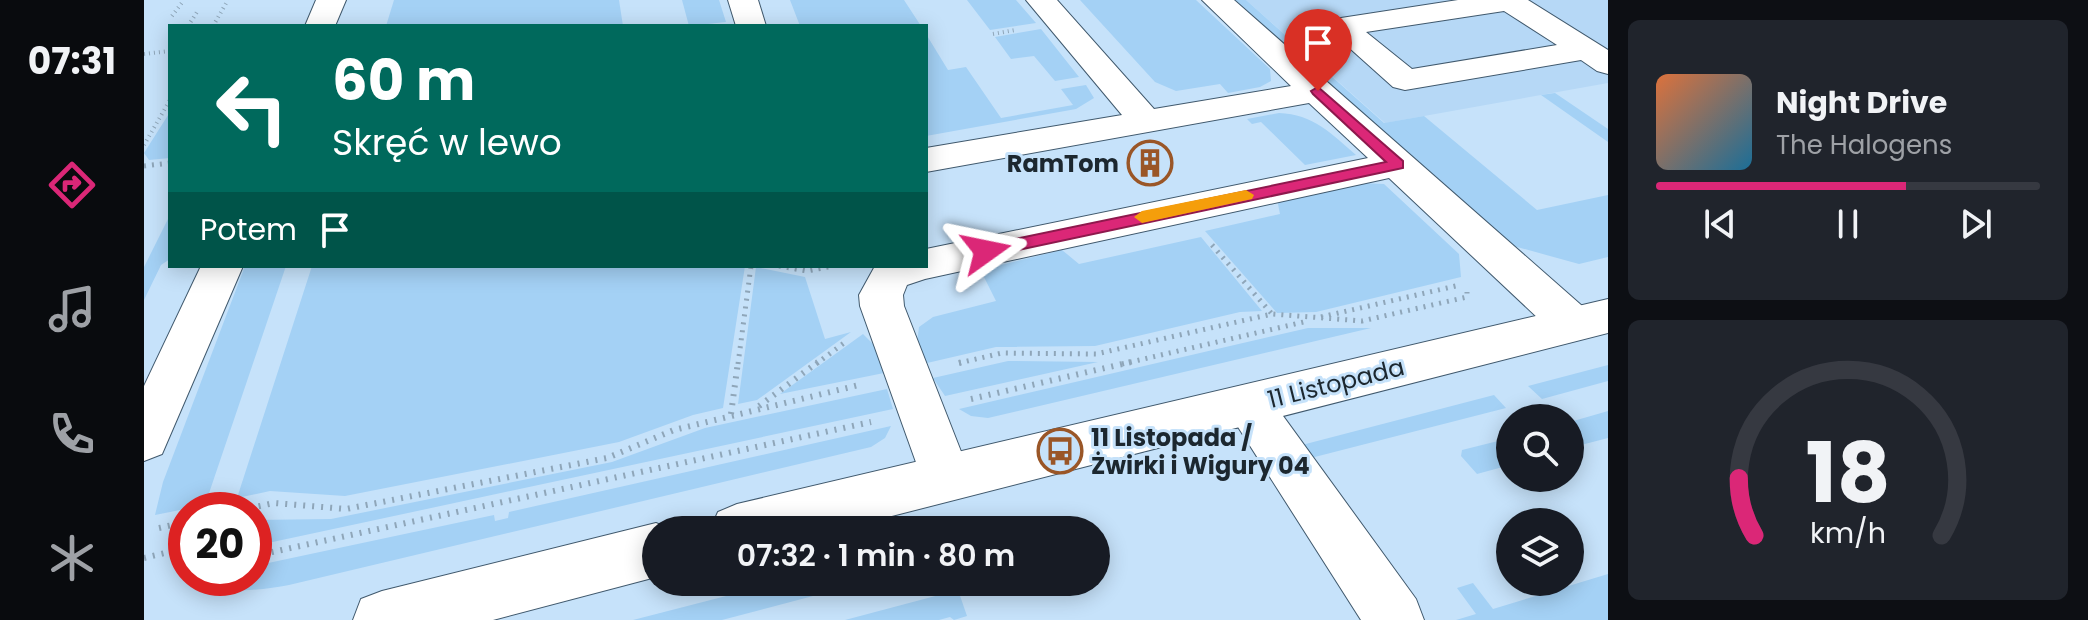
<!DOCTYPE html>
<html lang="pl">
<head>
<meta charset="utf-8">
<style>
  body { margin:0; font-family:Poppins,sans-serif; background:#20242c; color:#f1f3f6; height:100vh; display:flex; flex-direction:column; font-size:30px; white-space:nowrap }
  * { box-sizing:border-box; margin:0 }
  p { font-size:26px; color:#9ea1a6 }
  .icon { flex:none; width:44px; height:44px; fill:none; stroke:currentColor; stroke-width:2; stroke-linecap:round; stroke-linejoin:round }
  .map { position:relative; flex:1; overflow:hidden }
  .side { display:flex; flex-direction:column; gap:20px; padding:20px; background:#0d0f14; width:480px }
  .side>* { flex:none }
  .top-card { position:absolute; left:24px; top:24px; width:760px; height:244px; border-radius:0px; box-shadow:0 4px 20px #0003; background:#00695c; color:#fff; overflow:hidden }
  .buttons { position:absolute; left:1352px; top:404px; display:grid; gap:16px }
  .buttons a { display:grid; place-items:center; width:88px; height:88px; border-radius:50%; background:#171b24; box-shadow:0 4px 20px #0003; font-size:40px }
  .speed { position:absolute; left:24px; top:492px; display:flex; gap:16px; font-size:40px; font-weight:700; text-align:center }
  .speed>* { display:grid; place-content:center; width:104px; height:104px; border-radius:50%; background:#171b24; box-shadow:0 4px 20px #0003; line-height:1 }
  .speed .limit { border:12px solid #d22; background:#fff; color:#111 }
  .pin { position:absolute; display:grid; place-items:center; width:68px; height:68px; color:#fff; margin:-82px -34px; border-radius:50% 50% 50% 0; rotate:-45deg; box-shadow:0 0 8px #0007 }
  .pin .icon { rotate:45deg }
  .me { position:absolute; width:88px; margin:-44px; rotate:78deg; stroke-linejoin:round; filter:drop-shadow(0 0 6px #0008) }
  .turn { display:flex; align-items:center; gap:28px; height:168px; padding:0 32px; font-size:36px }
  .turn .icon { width:104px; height:104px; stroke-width:2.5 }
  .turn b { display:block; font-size:56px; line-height:68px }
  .then { display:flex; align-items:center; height:76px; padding:0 32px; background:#0003; gap:16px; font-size:30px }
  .side .tile { flex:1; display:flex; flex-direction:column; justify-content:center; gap:12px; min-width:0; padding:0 28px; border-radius:12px; background:#20242c }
  .side .dial { align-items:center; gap:0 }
  .dial svg { height:208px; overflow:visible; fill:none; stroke:#363941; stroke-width:7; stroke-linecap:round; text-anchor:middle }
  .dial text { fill:#f1f3f6; stroke:none }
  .song { display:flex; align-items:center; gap:24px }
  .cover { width:96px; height:96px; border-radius:12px; background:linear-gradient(135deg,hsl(20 70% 55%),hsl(200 70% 35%)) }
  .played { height:8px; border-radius:4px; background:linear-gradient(90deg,#db2777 65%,#363941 65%) }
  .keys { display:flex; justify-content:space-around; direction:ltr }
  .trip { position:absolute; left:498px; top:516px; width:468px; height:80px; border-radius:40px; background:#171b24; box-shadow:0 4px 20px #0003; font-weight:600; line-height:80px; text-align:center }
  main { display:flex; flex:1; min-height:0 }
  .menu { display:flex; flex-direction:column; width:144px; justify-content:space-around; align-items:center; background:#090b0e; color:#9ea1a6 }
  .menu .icon { width:56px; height:56px }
  .menu .on { color:#db2777 }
  .menu b { font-size:36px; color:#f1f3f6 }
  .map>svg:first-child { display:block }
  .built { fill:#b6d8f6 }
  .green { fill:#a4d1f5 }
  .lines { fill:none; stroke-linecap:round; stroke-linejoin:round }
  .minor-casing { stroke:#40596d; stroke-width:2 }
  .major-casing { stroke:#40596d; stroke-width:2 }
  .path-far2 { stroke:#8fa6b9; stroke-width:4; stroke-dasharray:1 4; stroke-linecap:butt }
  .path-far1 { stroke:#8fa6b9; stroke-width:5; stroke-dasharray:2 6; stroke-linecap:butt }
  .path { stroke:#8fa6b9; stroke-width:6; stroke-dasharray:2 7; stroke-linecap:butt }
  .minor { fill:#fff; fill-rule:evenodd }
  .major { fill:#fff; fill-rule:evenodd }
  .route { fill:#db2777; stroke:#8e194d; stroke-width:2 }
  .slow { fill:#f59e0b }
  .labels { text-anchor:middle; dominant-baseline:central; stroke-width:6; stroke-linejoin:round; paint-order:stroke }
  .poi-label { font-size:24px; font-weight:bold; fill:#1c272f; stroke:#c6e2fa; text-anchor:end }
  .street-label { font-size:24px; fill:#1c272f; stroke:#c6e2fa }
</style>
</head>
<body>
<main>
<nav class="menu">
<b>07:31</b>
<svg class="icon on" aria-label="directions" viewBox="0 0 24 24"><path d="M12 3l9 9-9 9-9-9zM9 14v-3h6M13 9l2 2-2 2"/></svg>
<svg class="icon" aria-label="music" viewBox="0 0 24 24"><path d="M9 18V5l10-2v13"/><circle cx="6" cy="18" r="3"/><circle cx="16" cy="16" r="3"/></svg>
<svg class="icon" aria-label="phone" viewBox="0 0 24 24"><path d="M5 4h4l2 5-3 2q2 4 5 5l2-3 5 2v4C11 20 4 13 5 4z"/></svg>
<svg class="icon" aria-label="climate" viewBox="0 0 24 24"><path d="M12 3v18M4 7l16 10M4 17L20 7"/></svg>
</nav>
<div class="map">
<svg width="1464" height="620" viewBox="0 0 1464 620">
  <rect width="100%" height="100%" fill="#c6e2fa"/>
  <!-- built -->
  <path class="built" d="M 1102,0 L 1464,0 L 1464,83 L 1241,123 Z"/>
  <!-- green -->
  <path class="green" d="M 250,0 L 475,0 L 479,26 L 242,26 Z
    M 538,0 L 575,0 L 582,22 L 545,26 Z
    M 646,0 L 760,0 L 777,26 L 656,26 Z
    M 823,0 L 872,0 L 892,23 L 846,30 Z
    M 936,0 L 1052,0 L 1126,69 L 1127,81 L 1116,87 L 1084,93 L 1076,84 L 1032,91 L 1011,82 Z
    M 1091,0 L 1102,0 L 1240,123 L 1280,116 L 1393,210 L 1464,195 L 1464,257 L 1435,264 L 1366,245 Z
    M 897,29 L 935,77 L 911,81 L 890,56 L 867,59 L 851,37 Z
    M 782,34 L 804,70 L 822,67 L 857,118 L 929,105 L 917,89 L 942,85 L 950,98 L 932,109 L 782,136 Z
    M 1411,93 L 1464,129 L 1464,142 L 1397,95 Z
    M 26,112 L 26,158 L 5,160 L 0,153 Z
    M 1135,113 C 1169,114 1188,134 1212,155 L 1161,165 L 1117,122 L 1108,124 L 1103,119 Z
    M 1217,183 L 1240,184 L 1315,254 L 1317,277 L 1172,312 L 1133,313 L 1061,231 L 1136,214 L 1133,199 Z
    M 26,215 L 26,259 L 17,265 L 0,300 L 0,267 Z
    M 1057,237 L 1118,311 L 1096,312 L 951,346 L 852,347 L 783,363 L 773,343 L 775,327 L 789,317 L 852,301 L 840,277 L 845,268 L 918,250 L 935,264 Z
    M 101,266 L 142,266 L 61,505 L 11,515 L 19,482 Z
    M 168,266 L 601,266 L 579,408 L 549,415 L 475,442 L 201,496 L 126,491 L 93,498 Z
    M 612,267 L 661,277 L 681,339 L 707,332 L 613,400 L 594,404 Z
    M 1164,328 L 1227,328 L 844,418 L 827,416 L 815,409 Z
    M 719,334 L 729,344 L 740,373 L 636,394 Z
    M 864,361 L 954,362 L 801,396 L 789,378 Z
    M 1464,365 L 1464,381 L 1398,399 L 1384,386 Z
    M 743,389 L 749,409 L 110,546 L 110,520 L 187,519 L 468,462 L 561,428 Z
    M 1350,395 L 1362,408 L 1159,460 L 1154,446 Z
    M 1464,411 L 1464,438 L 1437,445 L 1426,433 L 1426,422 Z
    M 747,426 L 741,438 L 727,447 L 145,585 C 117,590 78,596 53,578 L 110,578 L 110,566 L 350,515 L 351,521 L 364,518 L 365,512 Z
    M 1366,438 L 1366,465 L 1333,474 L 1317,456 L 1318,450 Z
    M 1464,574 L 1464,620 L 1312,620 L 1332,614 L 1313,588 L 1329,583 L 1349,609 Z
    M 636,582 L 722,582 L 578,620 L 489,620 Z
    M 814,590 L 823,616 L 810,620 L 806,617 L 795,620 L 701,620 Z"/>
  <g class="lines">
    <!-- minor casing -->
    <g class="minor-casing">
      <path id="minor" d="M 172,0 L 202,0 L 191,26 L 161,26 Z
        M 584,0 L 614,0 L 622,26 L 592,26 Z
        M 882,0 L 913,0 L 1010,109 L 1147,86 L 1058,0 L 1090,0 L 1445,312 L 1451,324 L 1445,336 L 1429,341 L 1413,336 L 1245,178 L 781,279 L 763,285 L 759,295 L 760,306 L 827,477 L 819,493 L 801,500 L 783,493 L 716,306 L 715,295 L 731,266 L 782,266 L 782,249 L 1224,158 L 1165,103 L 782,172 L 782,148 L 978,115 Z
        M 1314,0 L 1384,0 L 1464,50 L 1464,74 L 1453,71 L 1437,60 L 1261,90 L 1249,87 L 1182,27 L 1186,21 L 1197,18 ZM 1360,11 L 1413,45 L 1268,69 L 1222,32 Z
        M 57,266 L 99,266 L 18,454 L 0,461 L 0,386 Z
        M 1104,385 L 1121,391 L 1272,599 L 1280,620 L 1217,620 L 1080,405 L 1087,391 Z"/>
    </g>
    <!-- major casing -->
    <g class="major-casing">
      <path id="major" d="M 1464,299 L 1464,333 L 693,530 L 566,530 L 574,512 L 593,504 Z
        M 512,523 L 528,530 L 512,530 L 512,577 L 349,620 L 209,620 L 217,599 L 238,591 Z"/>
    </g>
    <!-- path-far2 -->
    <path class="path-far2" d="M 28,16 L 40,0
      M 44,26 L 53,12
      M 69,26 L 84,0
      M 849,34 L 871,30
      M 0,54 L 26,51
      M 0,145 L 26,100"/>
    <!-- path-far1 -->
    <path class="path-far1" d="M 0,166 L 26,163
      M 1068,245 L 1128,314
      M 635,266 L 663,271 L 689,266
      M 1177,317 L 1316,285
      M 815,363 L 858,353 L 952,354 L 1128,314 L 1218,321 L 1323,297 L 1323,292
      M 594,364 L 607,266
      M 672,364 L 700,343
      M 978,364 L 1164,321"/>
    <!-- path -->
    <path class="path" d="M 815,363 L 819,362
      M 827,399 L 987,362
      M 615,406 L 674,362
      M 587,414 L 594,362
      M 97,510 L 130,503 L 202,509 L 463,458 L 530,430 L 715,385
      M 15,528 L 42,522
      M 110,556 L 727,422
      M 0,558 L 42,548"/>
    <!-- minor -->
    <use href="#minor" class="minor"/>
    <!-- major -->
    <use href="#major" class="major"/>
  </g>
  <!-- route -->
  <path class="route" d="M 1174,87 L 1259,161 L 1259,168 L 842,257 L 834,251 L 842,245 L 1242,162 L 1169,94 L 1167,91 Z"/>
  <!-- slow -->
  <path class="slow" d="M 1102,190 L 1110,195 L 1108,199 L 998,223 L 990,217 L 998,211 Z"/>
  <!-- icons -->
  <defs>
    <g id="building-ring" transform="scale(2.3)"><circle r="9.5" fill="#c6e2fa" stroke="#9a5627" stroke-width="1.5"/><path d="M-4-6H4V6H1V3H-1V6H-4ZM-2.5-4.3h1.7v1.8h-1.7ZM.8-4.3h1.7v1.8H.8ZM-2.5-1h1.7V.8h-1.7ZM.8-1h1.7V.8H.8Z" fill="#9a5627"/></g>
    <g id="bus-ring" transform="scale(2.3)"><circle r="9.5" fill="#c6e2fa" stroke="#9a5627" stroke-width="1.5"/><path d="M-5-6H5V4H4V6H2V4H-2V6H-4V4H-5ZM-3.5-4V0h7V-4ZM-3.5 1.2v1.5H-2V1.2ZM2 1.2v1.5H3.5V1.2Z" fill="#9a5627"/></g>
  </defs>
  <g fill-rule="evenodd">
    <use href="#building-ring" x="1006" y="163"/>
    <use href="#bus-ring" x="916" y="451"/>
  </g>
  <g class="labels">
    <!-- poi labels -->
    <g class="poi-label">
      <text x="975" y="163">RamTom</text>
      <text x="947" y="437" text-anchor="start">11 Listopada /<tspan x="947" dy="28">Żwirki i Wigury 04</tspan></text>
    </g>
    <!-- street labels -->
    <g class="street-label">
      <text transform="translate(1192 383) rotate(-14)">11 Listopada</text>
    </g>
  </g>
</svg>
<div class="buttons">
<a><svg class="icon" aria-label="search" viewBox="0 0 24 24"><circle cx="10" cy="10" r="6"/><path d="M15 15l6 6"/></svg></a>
<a><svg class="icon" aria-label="layers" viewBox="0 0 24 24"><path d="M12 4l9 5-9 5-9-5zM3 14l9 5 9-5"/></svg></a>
</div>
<div class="speed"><div class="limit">20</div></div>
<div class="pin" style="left:1174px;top:91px;background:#d93025"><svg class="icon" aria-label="arrive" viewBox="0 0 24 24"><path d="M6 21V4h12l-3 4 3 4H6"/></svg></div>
<svg class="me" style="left:842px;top:251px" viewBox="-20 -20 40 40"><path d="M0-17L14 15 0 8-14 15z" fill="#db2777" stroke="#fff" stroke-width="4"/></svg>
<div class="trip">07:32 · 1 min · 80 m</div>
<div class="top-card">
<div class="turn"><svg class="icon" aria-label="left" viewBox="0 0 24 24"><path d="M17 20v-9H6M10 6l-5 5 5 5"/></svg><div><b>60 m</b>Skręć w lewo</div></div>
<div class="then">Potem<svg class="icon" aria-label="arrive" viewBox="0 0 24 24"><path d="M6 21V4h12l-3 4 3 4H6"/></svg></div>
</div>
</div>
<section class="side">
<div class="tile">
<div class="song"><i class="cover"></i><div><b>Night Drive</b><p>The Halogens</p></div></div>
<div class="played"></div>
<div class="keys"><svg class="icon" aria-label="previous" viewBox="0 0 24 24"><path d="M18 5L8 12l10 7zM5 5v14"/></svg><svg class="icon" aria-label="pause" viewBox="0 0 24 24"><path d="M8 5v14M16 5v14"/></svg><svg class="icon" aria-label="next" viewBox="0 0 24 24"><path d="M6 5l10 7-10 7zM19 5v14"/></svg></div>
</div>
<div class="tile dial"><svg viewBox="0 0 100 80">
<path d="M14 69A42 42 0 1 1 86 69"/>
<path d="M14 69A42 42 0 0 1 8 47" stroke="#db2777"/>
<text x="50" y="56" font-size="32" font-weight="700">18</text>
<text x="50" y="72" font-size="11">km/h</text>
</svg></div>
</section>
</main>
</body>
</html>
